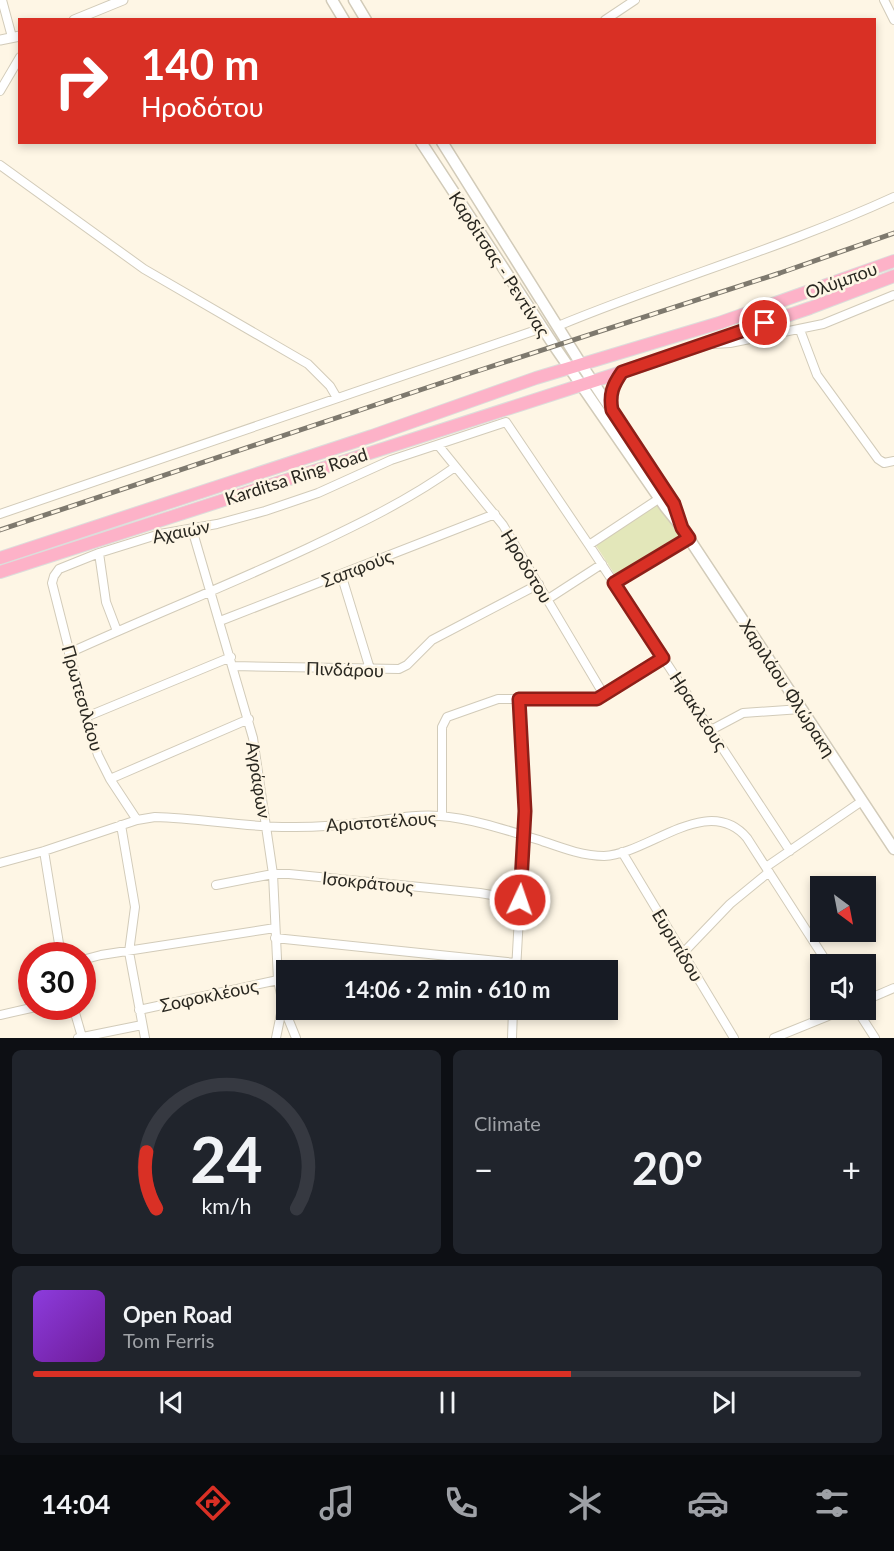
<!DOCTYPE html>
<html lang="en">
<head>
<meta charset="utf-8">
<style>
  body { margin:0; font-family:Lato,sans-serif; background:#20242c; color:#f1f3f6; height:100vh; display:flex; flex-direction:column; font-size:22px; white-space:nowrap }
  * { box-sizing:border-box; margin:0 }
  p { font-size:20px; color:#9ea1a6 }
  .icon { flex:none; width:33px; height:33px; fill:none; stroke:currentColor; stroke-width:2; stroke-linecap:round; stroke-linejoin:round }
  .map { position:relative; height:1038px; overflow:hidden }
  .drawer { display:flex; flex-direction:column; gap:12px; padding:12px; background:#0d0f14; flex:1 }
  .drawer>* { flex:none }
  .banner { position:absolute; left:18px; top:18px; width:858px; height:126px; border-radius:0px; box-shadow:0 3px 9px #0003; background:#d93025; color:#fff; overflow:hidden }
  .needle { width:39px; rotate:148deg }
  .tools { position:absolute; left:810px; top:876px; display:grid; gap:12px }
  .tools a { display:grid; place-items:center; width:66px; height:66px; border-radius:0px; background:#171b24; box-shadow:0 3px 9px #0003; font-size:30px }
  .speed { position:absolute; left:18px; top:942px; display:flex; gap:12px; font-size:30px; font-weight:700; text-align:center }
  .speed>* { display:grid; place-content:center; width:78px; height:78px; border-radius:50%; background:#171b24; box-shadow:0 3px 9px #0003; line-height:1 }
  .speed .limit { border:9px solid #d22; background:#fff; color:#111 }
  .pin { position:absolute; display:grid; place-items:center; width:51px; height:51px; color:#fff; margin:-26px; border:3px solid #fff; border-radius:50%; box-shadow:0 2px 6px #0007 }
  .me { position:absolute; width:66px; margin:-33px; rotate:3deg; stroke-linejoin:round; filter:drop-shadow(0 0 4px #0008) }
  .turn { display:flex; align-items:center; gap:21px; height:126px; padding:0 24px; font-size:27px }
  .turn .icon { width:78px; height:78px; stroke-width:2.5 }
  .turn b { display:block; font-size:42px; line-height:51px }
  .big { font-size:45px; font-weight:700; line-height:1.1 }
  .drawer .card { flex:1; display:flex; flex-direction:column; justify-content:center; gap:9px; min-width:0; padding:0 21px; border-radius:9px; background:#20242c }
  .drawer .dial { align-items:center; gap:0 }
  .dial svg { height:156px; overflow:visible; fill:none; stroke:#363941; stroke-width:7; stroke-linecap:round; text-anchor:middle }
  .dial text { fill:#f1f3f6; stroke:none }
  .song { display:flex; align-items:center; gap:18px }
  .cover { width:72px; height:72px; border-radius:9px; background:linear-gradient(135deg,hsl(270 70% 55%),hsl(280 70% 35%)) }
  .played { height:6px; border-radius:3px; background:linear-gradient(90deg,#d93025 65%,#363941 65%) }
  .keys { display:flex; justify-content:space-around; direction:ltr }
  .heat { display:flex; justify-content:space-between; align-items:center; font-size:33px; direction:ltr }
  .drawer .tiles { flex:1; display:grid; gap:12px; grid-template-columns:1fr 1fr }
  .card:last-child { grid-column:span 2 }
  .trip { position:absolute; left:276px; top:960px; width:342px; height:60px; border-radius:0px; background:#171b24; box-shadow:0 3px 9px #0003; font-weight:700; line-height:60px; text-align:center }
  .menu { display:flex; height:96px; justify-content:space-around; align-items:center; background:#090b0e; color:#9ea1a6 }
  .menu .icon { width:42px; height:42px }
  .menu .current { color:#d93025 }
  .menu b { font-size:27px; color:#f1f3f6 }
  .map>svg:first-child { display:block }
  .green { fill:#e3e7ba }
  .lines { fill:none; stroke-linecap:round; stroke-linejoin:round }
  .minor-casing { stroke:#d2cbb9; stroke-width:10 }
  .tertiary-casing { stroke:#d2cbb9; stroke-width:11 }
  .secondary-casing { stroke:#d2cbb9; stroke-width:13 }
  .primary-casing { stroke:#dddddb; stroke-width:14 }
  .minor { stroke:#fff; stroke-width:8 }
  .tertiary { stroke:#fff; stroke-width:9 }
  .secondary { stroke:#fff; stroke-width:10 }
  .primary { stroke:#fdb2c8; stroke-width:12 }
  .rail-casing { stroke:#7e796e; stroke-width:5 }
  .rail { stroke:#fef6e5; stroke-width:3; stroke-dasharray:9; stroke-linecap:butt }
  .route-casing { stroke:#8d1f18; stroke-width:15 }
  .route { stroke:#d93025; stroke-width:10 }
  .labels { text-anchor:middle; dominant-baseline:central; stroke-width:5; stroke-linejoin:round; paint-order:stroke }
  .street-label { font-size:18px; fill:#2a2821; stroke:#fef6e5 }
</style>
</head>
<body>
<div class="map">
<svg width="894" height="1038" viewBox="0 0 894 1038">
  <rect width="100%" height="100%" fill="#fef6e5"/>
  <!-- green -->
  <path class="green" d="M 658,504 L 681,539 L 617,578 L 595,544 Z"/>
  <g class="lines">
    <!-- minor casing -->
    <g class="minor-casing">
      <path id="minor" d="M 2,0 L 12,37
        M 884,0 L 894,20
        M 605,20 L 635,0
        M 0,91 L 20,57
        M 0,165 L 144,269 L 308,364 L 330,386 L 337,398
        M 558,326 C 669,280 785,247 894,197
        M 800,330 L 817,375 L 878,459 L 884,463 L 894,461
        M 714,344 L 730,343 L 823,324 L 894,295
        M 438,445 L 503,525 L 604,695
        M 0,514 L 542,328
        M 192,529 L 253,738 L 273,874 L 278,980 L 283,1004 L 276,1038
        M 589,545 L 660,498
        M 99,553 L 106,602 L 117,631
        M 341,574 L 370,669
        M 614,583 L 689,538
        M 548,599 L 602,564
        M 220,621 L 495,514
        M 69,653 C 148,617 229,585 308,548 C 359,524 409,500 455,467
        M 233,666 L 399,669 L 407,665 L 432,640 L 539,584
        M 86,717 L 231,657
        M 711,730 L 743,713 L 801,709
        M 110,779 L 249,719
        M 442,816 L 442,727 L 447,717 L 498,699 L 599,698 L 663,658
        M 137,820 L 110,779 L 98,755 L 86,717 L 52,583 L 54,576 L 59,569 L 99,553 L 160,534 L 217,524 L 265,511 L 318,493 L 391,460 L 506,422 L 589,545 L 790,851
        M 121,825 L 135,907 L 129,952 L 145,1038
        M 44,851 L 61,956
        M 622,852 L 734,1038
        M 0,863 L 44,851 L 137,820 L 155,817 C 202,818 248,828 295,827 C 320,827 344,825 368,822 C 392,819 416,814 440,816 C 475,819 509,831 542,841 C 562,848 583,856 604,856 C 649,854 708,792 747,838 L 828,964
        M 766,867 L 862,801
        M 216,885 L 273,874 L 289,874 L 480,893 L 520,900
        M 275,938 L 516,963
        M 683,953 L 730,904 L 769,872
        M 82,960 L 101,955 L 275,928
        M 516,970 L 525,811 L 519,699
        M 866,1000 L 894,988
        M 73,1006 L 82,1037
        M 283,1006 L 296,1038
        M 139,1010 L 278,980
        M 857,1010 L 875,1038
        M 0,1015 L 40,1006
        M 78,1038 L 142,1025
        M 512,1038 L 513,1010
        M 774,1038 L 843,1010"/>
    </g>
    <!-- tertiary casing -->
    <g class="tertiary-casing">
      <path id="tertiary" d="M 74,20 L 123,0
        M 0,40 L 20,36"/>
    </g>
    <!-- secondary casing -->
    <g class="secondary-casing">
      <path id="secondary" d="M 332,0 L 344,20
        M 354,0 L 366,20
        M 421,142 L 555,347 L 666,508 L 682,528 L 894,849
        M 442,142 L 581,364 L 674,504 L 679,519"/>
    </g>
    <!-- primary casing -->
    <g class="primary-casing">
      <path id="primary" d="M 612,410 C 609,394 613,385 622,372
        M 0,558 L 372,436 L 536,378 L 719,323 L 894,261
        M 0,572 L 628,370 L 810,308 L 894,276"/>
    </g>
    <!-- minor -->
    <use href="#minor" class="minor"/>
    <!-- tertiary -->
    <use href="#tertiary" class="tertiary"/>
    <!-- secondary -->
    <use href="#secondary" class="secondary"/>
    <!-- primary -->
    <use href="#primary" class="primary"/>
    <!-- rail casing -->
    <g class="rail-casing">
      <path id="rail" d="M 0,530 L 465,375 L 780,273 L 894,233"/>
    </g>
    <!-- rail -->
    <use href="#rail" class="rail"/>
  </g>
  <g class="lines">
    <!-- route casing -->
    <g class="route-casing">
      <path id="route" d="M 520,900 L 525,811 L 519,699 L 597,699 L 663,658 L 614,583 L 689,538 L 682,528 L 674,504 L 612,410 C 609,394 613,385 622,372 L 765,323"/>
    </g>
    <!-- route -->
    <use href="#route" class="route"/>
  </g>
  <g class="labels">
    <!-- street labels -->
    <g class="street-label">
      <text transform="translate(500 264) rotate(57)">Καρδίτσας - Ρεντίνας</text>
      <text transform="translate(841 280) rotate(-20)">Ολύμπου</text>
      <text transform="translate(296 476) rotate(-18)">Karditsa Ring Road</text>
      <text transform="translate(181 531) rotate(-11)">Αχαιών</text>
      <text transform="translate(527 566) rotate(59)">Ηροδότου</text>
      <text transform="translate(357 568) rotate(-21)">Σαπφούς</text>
      <text transform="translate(345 669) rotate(2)">Πινδάρου</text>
      <text transform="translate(788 688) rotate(57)">Χαριλάου Φλώρακη</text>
      <text transform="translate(83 698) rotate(74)">Πρωτεσιλάου</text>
      <text transform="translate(699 711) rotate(57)">Ηρακλέους</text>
      <text transform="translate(259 780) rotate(81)">Αγράφων</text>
      <text transform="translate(381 821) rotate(-4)">Αριστοτέλους</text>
      <text transform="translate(368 882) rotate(6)">Ισοκράτους</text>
      <text transform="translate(678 945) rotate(59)">Ευριπίδου</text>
      <text transform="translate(209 995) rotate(-12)">Σοφοκλέους</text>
    </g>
  </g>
</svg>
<div class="tools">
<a><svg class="needle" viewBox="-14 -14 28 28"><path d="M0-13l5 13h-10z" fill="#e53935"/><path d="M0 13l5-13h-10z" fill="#9ea1a6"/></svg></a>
<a><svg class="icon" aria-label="sound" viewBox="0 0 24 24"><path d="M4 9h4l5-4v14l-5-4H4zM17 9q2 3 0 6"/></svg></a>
</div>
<div class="speed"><div class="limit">30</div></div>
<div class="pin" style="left:765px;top:323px;background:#d93025"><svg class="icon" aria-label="arrive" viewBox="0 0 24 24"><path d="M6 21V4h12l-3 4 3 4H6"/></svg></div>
<svg class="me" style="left:520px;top:900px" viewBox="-20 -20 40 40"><circle r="17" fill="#d93025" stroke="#fff" stroke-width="3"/><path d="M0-11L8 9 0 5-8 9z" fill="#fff"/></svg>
<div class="trip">14:06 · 2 min · 610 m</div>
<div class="banner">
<div class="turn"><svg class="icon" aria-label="right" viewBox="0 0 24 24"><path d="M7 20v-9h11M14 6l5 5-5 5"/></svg><div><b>140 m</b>Ηροδότου</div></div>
</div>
</div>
<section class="drawer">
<div class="tiles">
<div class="card dial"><svg viewBox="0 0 100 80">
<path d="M14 69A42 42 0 1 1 86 69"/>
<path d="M14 69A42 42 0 0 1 9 40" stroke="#d93025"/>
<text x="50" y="56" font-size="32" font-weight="700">24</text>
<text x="50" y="72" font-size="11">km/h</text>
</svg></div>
<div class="card"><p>Climate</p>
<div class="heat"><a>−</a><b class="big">20°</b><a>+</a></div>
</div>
<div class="card">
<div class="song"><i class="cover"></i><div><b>Open Road</b><p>Tom Ferris</p></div></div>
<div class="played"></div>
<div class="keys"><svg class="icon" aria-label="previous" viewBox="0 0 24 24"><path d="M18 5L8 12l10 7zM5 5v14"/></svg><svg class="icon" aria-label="pause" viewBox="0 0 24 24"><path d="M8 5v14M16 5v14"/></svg><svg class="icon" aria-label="next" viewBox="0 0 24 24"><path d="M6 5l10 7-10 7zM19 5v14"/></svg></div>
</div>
</div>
</section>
<nav class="menu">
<b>14:04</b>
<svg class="icon current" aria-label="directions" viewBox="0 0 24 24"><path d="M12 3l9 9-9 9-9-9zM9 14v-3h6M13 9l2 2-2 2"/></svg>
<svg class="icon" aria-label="music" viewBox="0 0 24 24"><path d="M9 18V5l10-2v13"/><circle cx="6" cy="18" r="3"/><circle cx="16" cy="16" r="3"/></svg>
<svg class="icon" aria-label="phone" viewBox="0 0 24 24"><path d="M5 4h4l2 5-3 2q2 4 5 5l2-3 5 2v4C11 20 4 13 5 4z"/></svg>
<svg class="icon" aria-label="climate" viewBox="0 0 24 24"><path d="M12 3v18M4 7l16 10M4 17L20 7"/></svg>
<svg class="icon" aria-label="car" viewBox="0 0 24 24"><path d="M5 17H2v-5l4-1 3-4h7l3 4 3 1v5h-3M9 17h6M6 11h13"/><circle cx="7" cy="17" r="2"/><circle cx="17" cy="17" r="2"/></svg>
<svg class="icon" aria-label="filters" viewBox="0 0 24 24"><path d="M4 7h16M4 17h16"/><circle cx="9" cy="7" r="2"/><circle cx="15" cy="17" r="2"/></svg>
</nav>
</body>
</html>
